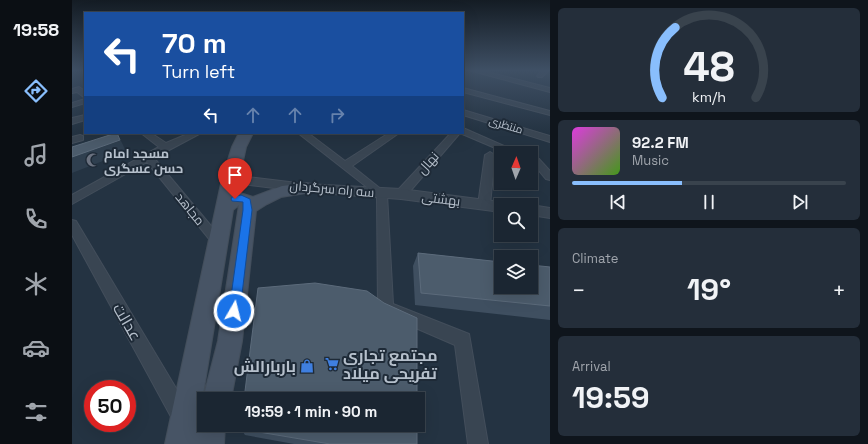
<!DOCTYPE html>
<html lang="en">
<head>
<meta charset="utf-8">
<style>
  body { margin:0; font-family:"Space Grotesk",Cairo,sans-serif; background:#242e3a; color:#f1f3f6; height:100vh; display:flex; flex-direction:column; font-size:15px; white-space:nowrap }
  * { box-sizing:border-box; margin:0 }
  p { font-size:13px; color:#a0a5ac }
  .icon { flex:none; width:22px; height:22px; fill:none; stroke:currentColor; stroke-width:2; stroke-linecap:round; stroke-linejoin:round }
  .map { position:relative; flex:1; overflow:hidden }
  .side { display:flex; flex-direction:column; gap:8px; padding:8px; background:#0f151c; width:318px }
  .side>* { flex:none }
  .guide { position:absolute; left:12px; top:12px; width:380px; height:122px; border-radius:0px; box-shadow:0 4px 16px #0002,0 0 0 1px #39434d; background:#1a4fa0; color:#fff; overflow:hidden }
  .needle { width:26px; rotate:2deg }
  .buttons { position:absolute; left:422px; top:146px; display:grid; gap:8px }
  .buttons a { display:grid; place-items:center; width:44px; height:44px; border-radius:0px; background:#1b2632; box-shadow:0 4px 16px #0002,0 0 0 1px #39434d; font-size:20px }
  .speed { position:absolute; left:12px; top:380px; display:flex; gap:8px; font-size:20px; font-weight:700; text-align:center }
  .speed>* { display:grid; place-content:center; width:52px; height:52px; border-radius:50%; background:#1b2632; box-shadow:0 4px 16px #0002,0 0 0 1px #39434d; line-height:1 }
  .speed .limit { border:6px solid #d22; background:#fff; color:#111 }
  .pin { position:absolute; display:grid; place-items:center; width:34px; height:34px; color:#fff; margin:-41px -17px; border-radius:50% 50% 50% 0; rotate:-45deg; box-shadow:0 0 4px #0007 }
  .pin .icon { rotate:45deg }
  .me { position:absolute; width:44px; margin:-22px; rotate:8deg; stroke-linejoin:round; filter:drop-shadow(0 0 3px #0008) }
  .turn { display:flex; align-items:center; gap:14px; height:84px; padding:0 12px; font-size:18px }
  .turn .icon { width:52px; height:52px; stroke-width:2.5 }
  .turn b { display:block; font-size:28px; line-height:34px }
  .lanes { display:flex; align-items:center; height:38px; padding:0 12px; background:#0003; justify-content:center; gap:20px; direction:ltr }
  .lanes .off { opacity:.35 }
  .big { font-size:30px; font-weight:700; line-height:1.1 }
  .side .card { flex:1; display:flex; flex-direction:column; justify-content:center; gap:6px; min-width:0; padding:0 14px; border-radius:6px; background:#242e3a }
  .side .dial { align-items:center; gap:0 }
  .dial svg { height:104px; overflow:visible; fill:none; stroke:#39434d; stroke-width:7; stroke-linecap:round; text-anchor:middle }
  .dial text { fill:#f1f3f6; stroke:none }
  .song { display:flex; align-items:center; gap:12px }
  .cover { width:48px; height:48px; border-radius:6px; background:linear-gradient(135deg,hsl(300 70% 55%),hsl(100 70% 35%)) }
  .played { height:4px; border-radius:2px; background:linear-gradient(90deg,#89befd 40%,#39434d 40%) }
  .keys { display:flex; justify-content:space-around; direction:ltr }
  .heat { display:flex; justify-content:space-between; align-items:center; font-size:22px; direction:ltr }
  .trip { position:absolute; left:125px; top:392px; width:228px; height:40px; border-radius:0px; background:#1b2632; box-shadow:0 4px 16px #0002,0 0 0 1px #39434d; font-weight:700; line-height:40px; text-align:center }
  main { display:flex; flex:1; min-height:0 }
  .tabs { display:flex; flex-direction:column; width:72px; justify-content:space-around; align-items:center; background:#0b0f14; color:#a0a5ac }
  .tabs .icon { width:28px; height:28px }
  .tabs .current { color:#89befd }
  .tabs b { font-size:18px; color:#f1f3f6 }
  .map>svg:first-child { display:block }
  .lines { fill:none; stroke-linecap:round; stroke-linejoin:round }
  .minor-casing { stroke:#434e5b; stroke-width:2 }
  .tertiary-casing { stroke:#434e5b; stroke-width:2 }
  .secondary-casing { stroke:#434e5b; stroke-width:2 }
  .minor { fill:#394552; fill-rule:evenodd }
  .tertiary { fill:#394552; fill-rule:evenodd }
  .secondary { fill:#475465; fill-rule:evenodd }
  .wall { fill:#3f4f60 }
  .shaded-wall { fill:#2f3f4f }
  .building { fill:#4c5c6c; stroke:#5c6b7b }
  .route { fill:#1a73e8; stroke:#114b97 }
  .labels { text-anchor:middle; dominant-baseline:central; stroke-width:4; stroke-linejoin:round; paint-order:stroke }
  .far-street-label { font-size:11px; fill:#b6c0cc; stroke:#1e2a37 }
  .poi-label { font-size:13px; font-weight:bold; fill:#b6c0cc; stroke:#1e2a37; text-anchor:start }
  .street-label { font-size:13px; fill:#b6c0cc; stroke:#1e2a37 }
  .near-street-label { font-size:16px; fill:#b6c0cc; stroke:#1e2a37 }
  .near-poi-label { font-size:16px; font-weight:bold; fill:#b6c0cc; stroke:#1e2a37; text-anchor:start }
</style>
</head>
<body>
<main>
<nav class="tabs">
<b>19:58</b>
<svg class="icon current" aria-label="directions" viewBox="0 0 24 24"><path d="M12 3l9 9-9 9-9-9zM9 14v-3h6M13 9l2 2-2 2"/></svg>
<svg class="icon" aria-label="music" viewBox="0 0 24 24"><path d="M9 18V5l10-2v13"/><circle cx="6" cy="18" r="3"/><circle cx="16" cy="16" r="3"/></svg>
<svg class="icon" aria-label="phone" viewBox="0 0 24 24"><path d="M5 4h4l2 5-3 2q2 4 5 5l2-3 5 2v4C11 20 4 13 5 4z"/></svg>
<svg class="icon" aria-label="climate" viewBox="0 0 24 24"><path d="M12 3v18M4 7l16 10M4 17L20 7"/></svg>
<svg class="icon" aria-label="car" viewBox="0 0 24 24"><path d="M5 17H2v-5l4-1 3-4h7l3 4 3 1v5h-3M9 17h6M6 11h13"/><circle cx="7" cy="17" r="2"/><circle cx="17" cy="17" r="2"/></svg>
<svg class="icon" aria-label="filters" viewBox="0 0 24 24"><path d="M4 7h16M4 17h16"/><circle cx="9" cy="7" r="2"/><circle cx="15" cy="17" r="2"/></svg>
</nav>
<div class="map">
<svg width="478" height="444" viewBox="0 0 478 444">
  <rect width="100%" height="100%" fill="#243342"/>
  <g class="lines">
    <!-- minor casing -->
    <g class="minor-casing">
      <path id="minor" d="M 400,71 L 411,71 L 478,88 L 478,92 Z
        M 469,71 L 476,71 L 470,77 L 466,77 L 465,76 Z
        M 7,87 L 13,91 L 13,98 L 5,92 L 0,93 L 0,89 Z
        M 391,88 L 478,111 L 478,115 L 391,92 Z
        M 13,99 L 13,103 L 0,107 L 0,103 Z
        M 391,110 L 478,136 L 478,142 L 391,115 Z
        M 13,115 L 13,120 L 0,124 L 0,118 Z
        M 391,128 L 448,153 L 435,153 L 388,133 L 333,197 L 325,197 L 324,194 L 325,191 L 379,133 L 391,133 Z
        M 69,133 L 79,133 L 94,143 L 118,133 L 129,133 L 82,158 L 150,239 L 152,242 L 150,245 L 146,247 L 142,245 L 75,162 L 0,204 L 0,195 L 87,147 Z
        M 226,133 L 236,133 L 273,161 L 317,133 L 327,133 L 280,166 L 315,194 L 321,304 L 397,334 L 416,444 L 396,444 L 383,345 L 309,313 L 306,308 L 305,195 Z
        M 8,135 L 11,136 L 11,140 L 0,143 L 0,137 Z
        M 418,152 L 423,155 L 418,205 L 412,209 L 406,205 L 413,155 Z
        M 464,158 L 467,159 L 478,171 L 478,180 L 474,179 L 459,161 Z
        M 0,220 L 4,221 L 117,410 L 120,417 L 117,424 L 110,427 L 103,424 L 0,235 Z"/>
    </g>
    <!-- tertiary casing -->
    <g class="tertiary-casing">
      <path id="tertiary" d="M 158,175 L 234,184 L 329,189 L 429,202 L 435,205 L 429,205 L 429,212 L 329,199 L 234,192 L 153,182 L 151,179 L 153,176 Z
        M 459,205 L 478,208 L 478,218 L 459,215 Z"/>
    </g>
    <!-- secondary casing -->
    <g class="secondary-casing">
      <path id="secondary" d="M 167,133 L 181,133 L 174,147 L 164,193 L 168,193 L 181,197 L 210,186 L 234,183 L 240,184 L 242,188 L 240,192 L 209,197 L 195,204 L 184,211 L 170,341 L 159,399 L 132,399 L 132,401 L 131,399 L 146,341 L 167,205 L 161,210 L 127,419 L 129,415 L 132,413 L 132,425 L 153,425 L 152,444 L 93,444 L 150,179 L 160,147 Z"/>
    </g>
    <!-- minor -->
    <use href="#minor" class="minor"/>
    <!-- tertiary -->
    <use href="#tertiary" class="tertiary"/>
    <!-- secondary -->
    <use href="#secondary" class="secondary"/>
  </g>
  <!-- wall -->
  <path class="wall" d="M 346,253 L 478,267 L 478,320 L 343,305 L 341,266 Z
    M 169,429 L 345,444 L 222,444 L 173,435 Z"/>
  <!-- shaded-wall -->
  <path class="shaded-wall" d="M 45,133 L 51,145 L 54,152 L 0,173 L 0,157 Z"/>
  <!-- building -->
  <path class="building" d="M 44,133 L 45,133 L 48,140 L 0,157 L 0,147 Z
    M 346,253 L 429,262 L 429,287 L 459,287 L 459,265 L 478,267 L 478,306 L 349,293 Z
    M 243,283 L 295,291 L 312,303 L 345,318 L 345,399 L 172,399 L 186,288 Z
    M 169,425 L 345,425 L 345,444 L 258,444 L 169,429 Z"/>
  <!-- sky -->
  <linearGradient id="sky" x2="0" y2="1"><stop stop-color="#141c24"/><stop offset="0.53" stop-color="#3f5065"/><stop offset="1" stop-color="#3f5065" stop-opacity="0"/></linearGradient>
  <rect width="478" height="133" fill="url(#sky)"/>
  <!-- route -->
  <path class="route" d="M 169,195 L 178,199 L 180,210 L 168,311 L 166,315 L 162,316 L 158,315 L 157,311 L 171,210 L 171,202 L 160,201 L 159,199 L 160,197 Z"/>
  <!-- icons -->
  <defs>
    <g id="mosque-bare" transform="scale(1.08)"><path d="M3.5-4.9A6 6 0 1 0 3.5 4.9A5 5 0 1 1 3.5-4.9Z" fill="#6b7280" stroke="#1e2a37" stroke-width="2.5" paint-order="stroke"/></g>
    <g id="supermarket-bare" transform="scale(1.08)"><path d="M-6-5.5h2.5l.6 2H6L4.5 2H-2.5L-4.4-4H-6ZM-1.5 3.2a1.3 1.3 0 1 0 .1 0ZM3 3.2a1.3 1.3 0 1 0 .1 0Z" fill="#3f7fe0" stroke="#1e2a37" stroke-width="2.5" paint-order="stroke"/></g>
    <g id="shop-bare" transform="scale(1.08)"><path d="M-5-2.5h2.3a2.7 3.5 0 0 1 5.4 0H5L5.5 6h-11ZM-1.5-2.5h3a1.5 2.3 0 0 0-3 0Z" fill="#3f7fe0" stroke="#1e2a37" stroke-width="2.5" paint-order="stroke"/></g>
  </defs>
  <g fill-rule="evenodd">
    <use href="#mosque-bare" x="21" y="160"/>
    <use href="#supermarket-bare" x="260" y="364"/>
    <use href="#shop-bare" x="235" y="366"/>
  </g>
  <g class="labels">
    <!-- far-street labels -->
    <g class="far-street-label">
      <text transform="translate(434 125) rotate(17)">منتظری</text>
    </g>
    <!-- poi labels -->
    <g class="poi-label">
      <text x="32" y="153">مسجد امام<tspan x="32" dy="15">حسن عسگری</tspan></text>
    </g>
    <!-- street labels -->
    <g class="street-label">
      <text transform="translate(356 163) rotate(-48)">نهال</text>
      <text transform="translate(260 189) rotate(5)">سه راه سرگردان</text>
      <text transform="translate(369 199) rotate(7)">بهشتی</text>
      <text transform="translate(118 209) rotate(51)">مجاهد</text>
    </g>
    <!-- near-street labels -->
    <g class="near-street-label">
      <text transform="translate(55 322) rotate(60)">عدالت</text>
    </g>
    <!-- near-poi labels -->
    <g class="near-poi-label">
      <text x="271" y="355">مجتمع تجاری<tspan x="271" dy="18">تفریحی میلاد</tspan></text>
      <text x="224" y="366" text-anchor="end">باربارالش</text>
    </g>
  </g>
</svg>
<div class="buttons">
<a><svg class="needle" viewBox="-14 -14 28 28"><path d="M0-13l5 13h-10z" fill="#e53935"/><path d="M0 13l5-13h-10z" fill="#a0a5ac"/></svg></a>
<a><svg class="icon" aria-label="search" viewBox="0 0 24 24"><circle cx="10" cy="10" r="6"/><path d="M15 15l6 6"/></svg></a>
<a><svg class="icon" aria-label="layers" viewBox="0 0 24 24"><path d="M12 4l9 5-9 5-9-5zM3 14l9 5 9-5"/></svg></a>
</div>
<div class="speed"><div class="limit">50</div></div>
<div class="pin" style="left:163px;top:199px;background:#d93025"><svg class="icon" aria-label="arrive" viewBox="0 0 24 24"><path d="M6 21V4h12l-3 4 3 4H6"/></svg></div>
<svg class="me" style="left:162px;top:311px" viewBox="-20 -20 40 40"><circle r="17" fill="#1a73e8" stroke="#fff" stroke-width="3"/><path d="M0-11L8 9 0 5-8 9z" fill="#fff"/></svg>
<div class="trip">19:59 · 1 min · 90 m</div>
<div class="guide">
<div class="turn"><svg class="icon" aria-label="left" viewBox="0 0 24 24"><path d="M17 20v-9H6M10 6l-5 5 5 5"/></svg><div><b>70 m</b>Turn left</div></div>
<div class="lanes"><svg class="icon" aria-label="left" viewBox="0 0 24 24"><path d="M17 20v-9H6M10 6l-5 5 5 5"/></svg><svg class="icon off" aria-label="ahead" viewBox="0 0 24 24"><path d="M12 20V5M6 11l6-6 6 6"/></svg><svg class="icon off" aria-label="ahead" viewBox="0 0 24 24"><path d="M12 20V5M6 11l6-6 6 6"/></svg><svg class="icon off" aria-label="right" viewBox="0 0 24 24"><path d="M7 20v-9h11M14 6l5 5-5 5"/></svg></div>
</div>
</div>
<section class="side">
<div class="card dial"><svg viewBox="0 0 100 80">
<path d="M14 69A42 42 0 1 1 86 69"/>
<path d="M14 69A42 42 0 0 1 24 15" stroke="#89befd"/>
<text x="50" y="56" font-size="32" font-weight="700">48</text>
<text x="50" y="72" font-size="11">km/h</text>
</svg></div>
<div class="card">
<div class="song"><i class="cover"></i><div><b>92.2 FM</b><p>Music</p></div></div>
<div class="played"></div>
<div class="keys"><svg class="icon" aria-label="previous" viewBox="0 0 24 24"><path d="M18 5L8 12l10 7zM5 5v14"/></svg><svg class="icon" aria-label="pause" viewBox="0 0 24 24"><path d="M8 5v14M16 5v14"/></svg><svg class="icon" aria-label="next" viewBox="0 0 24 24"><path d="M6 5l10 7-10 7zM19 5v14"/></svg></div>
</div>
<div class="card"><p>Climate</p>
<div class="heat"><a>−</a><b class="big">19°</b><a>+</a></div>
</div>
<div class="card"><p>Arrival</p><b class="big">19:59</b></div>
</section>
</main>
</body>
</html>
